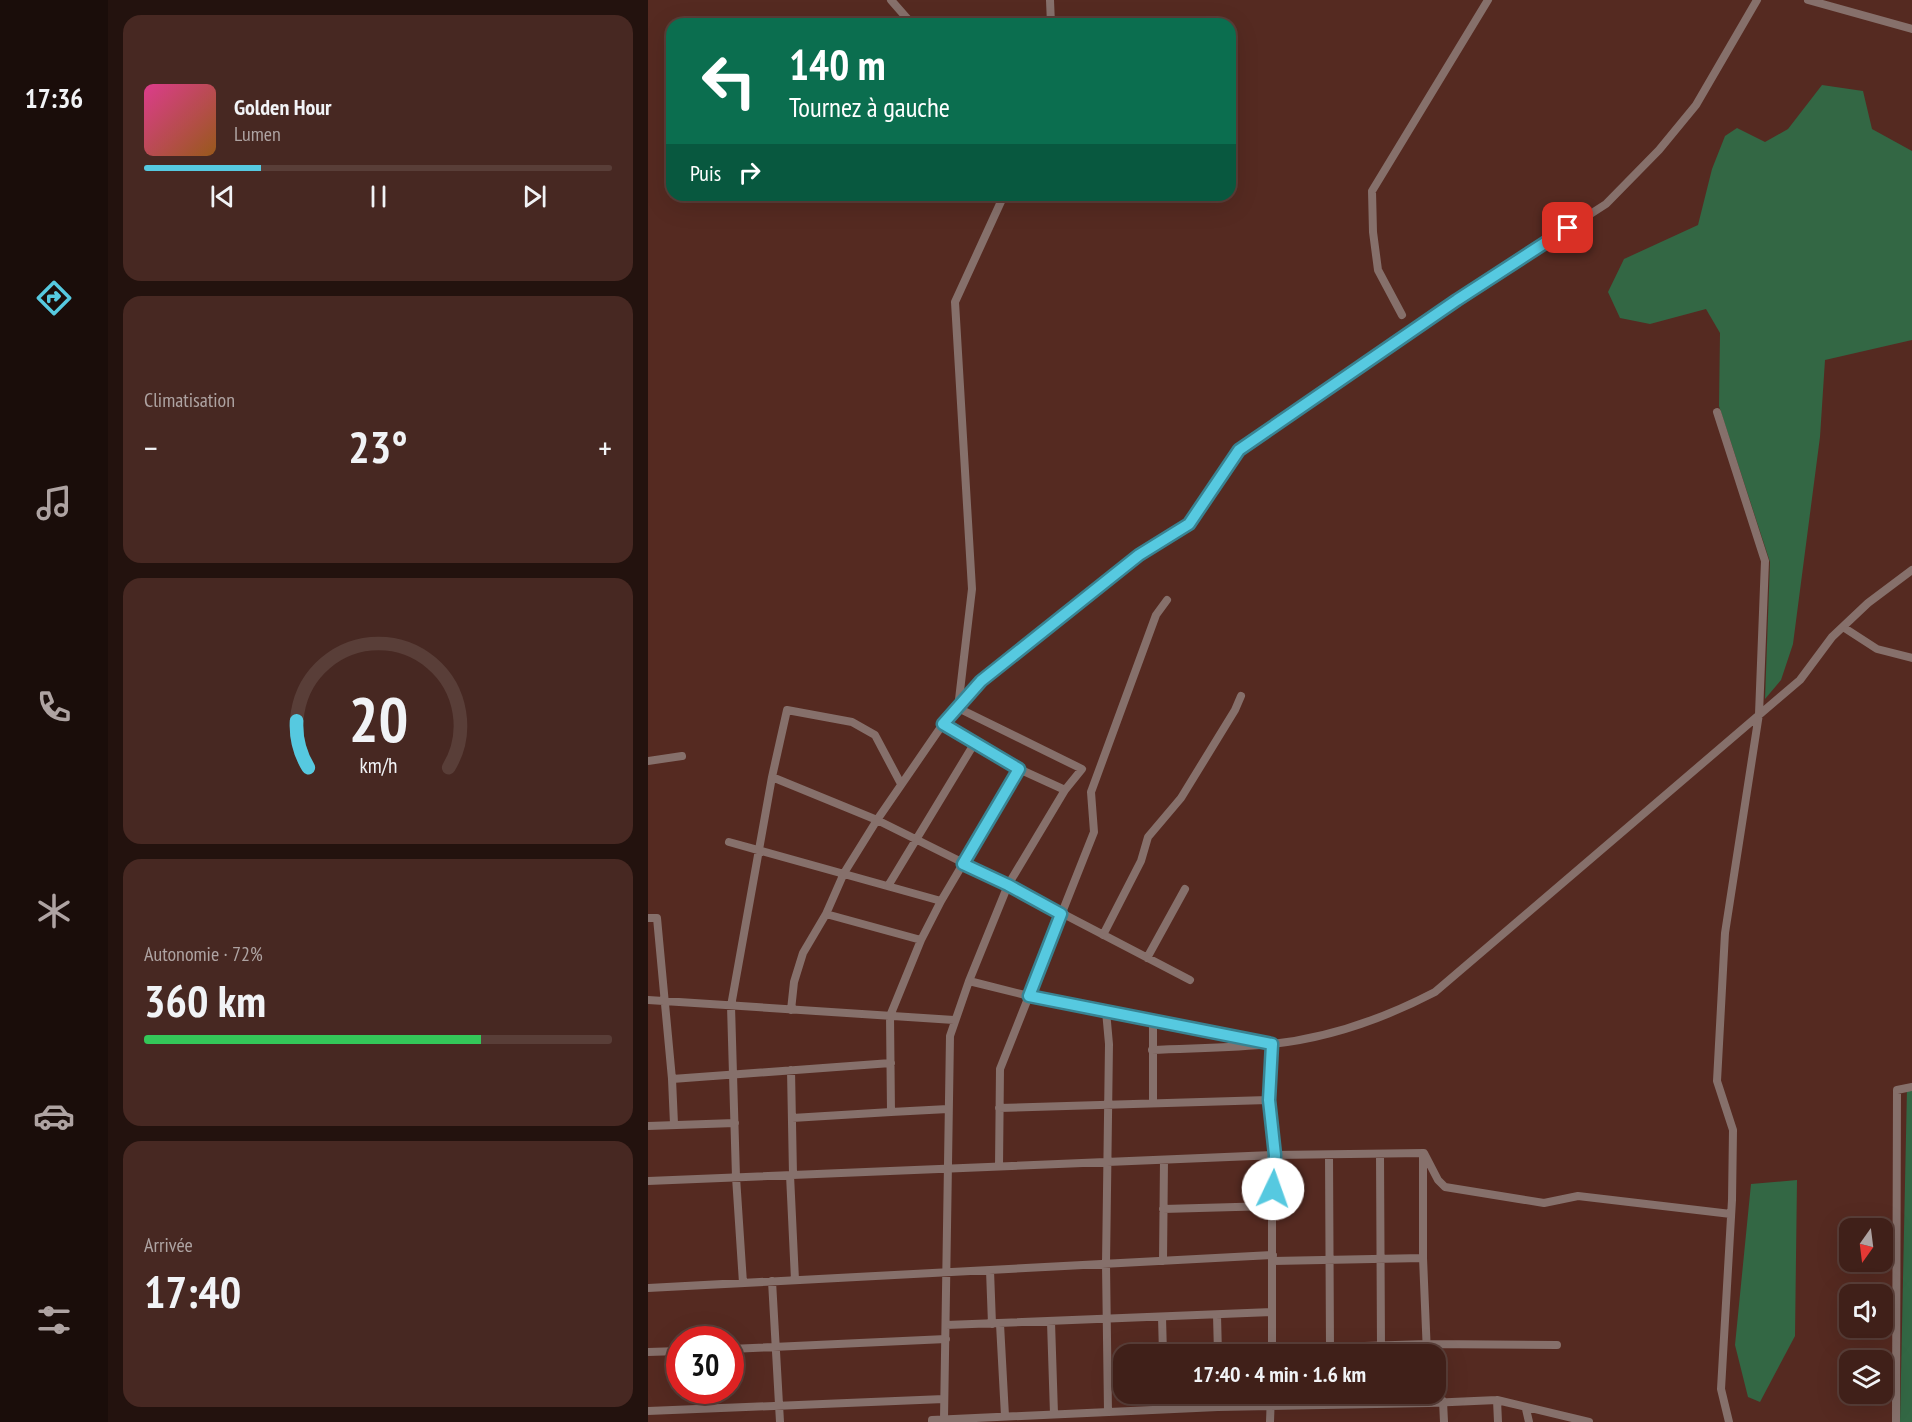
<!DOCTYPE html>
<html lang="fr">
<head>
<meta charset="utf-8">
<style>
  body { margin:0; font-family:"PT Sans Narrow",sans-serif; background:#472822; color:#f1f3f6; height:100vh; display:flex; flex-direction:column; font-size:22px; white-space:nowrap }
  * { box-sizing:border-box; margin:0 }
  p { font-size:20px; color:#aea3a2 }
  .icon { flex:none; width:33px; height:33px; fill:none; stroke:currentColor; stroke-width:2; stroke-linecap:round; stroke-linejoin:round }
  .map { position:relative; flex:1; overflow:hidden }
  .details { display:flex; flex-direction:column; gap:15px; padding:15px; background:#23120e; width:540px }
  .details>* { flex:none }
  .hud { position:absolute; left:18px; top:18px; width:570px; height:183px; border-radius:18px; box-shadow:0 6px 24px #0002,0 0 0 2px #593e38; background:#0b6e4f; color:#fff; overflow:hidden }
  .needle { width:39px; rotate:194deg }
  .tools { position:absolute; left:1191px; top:1218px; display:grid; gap:12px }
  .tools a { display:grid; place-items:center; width:54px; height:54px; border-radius:12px; background:#402019; box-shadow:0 6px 24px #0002,0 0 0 2px #593e38; font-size:30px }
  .speed { position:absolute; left:18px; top:1326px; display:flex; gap:12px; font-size:30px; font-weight:700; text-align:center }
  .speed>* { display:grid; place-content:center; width:78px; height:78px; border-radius:50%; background:#402019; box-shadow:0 6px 24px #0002,0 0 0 2px #593e38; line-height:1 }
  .speed .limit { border:9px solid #d22; background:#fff; color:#111 }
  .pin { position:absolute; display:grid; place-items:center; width:51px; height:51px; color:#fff; margin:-26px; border-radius:12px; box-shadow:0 3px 9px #0006 }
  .me { position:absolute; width:66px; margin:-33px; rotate:3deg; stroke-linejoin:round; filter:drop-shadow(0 0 4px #0008) }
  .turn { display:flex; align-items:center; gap:21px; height:126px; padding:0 24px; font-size:27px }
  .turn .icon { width:78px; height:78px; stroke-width:2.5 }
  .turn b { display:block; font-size:42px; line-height:51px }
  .then { display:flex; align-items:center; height:57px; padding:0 24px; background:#0003; gap:12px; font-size:22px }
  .big { font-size:45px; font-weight:700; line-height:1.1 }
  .details .widget { flex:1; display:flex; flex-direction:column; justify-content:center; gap:9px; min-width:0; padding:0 21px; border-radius:18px; background:#472822 }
  .details .dial { align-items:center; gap:0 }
  .dial svg { height:156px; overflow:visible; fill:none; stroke:#593e38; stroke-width:7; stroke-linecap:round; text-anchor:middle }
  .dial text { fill:#f1f3f6; stroke:none }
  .song { display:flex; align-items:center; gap:18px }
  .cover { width:72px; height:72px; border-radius:9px; background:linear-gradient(135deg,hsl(330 70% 55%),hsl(30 70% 35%)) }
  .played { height:6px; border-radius:3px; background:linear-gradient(90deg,#56c9e0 25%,#593e38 25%) }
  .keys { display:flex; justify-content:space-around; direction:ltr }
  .heat { display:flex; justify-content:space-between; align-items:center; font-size:33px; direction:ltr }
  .charge { height:9px; border-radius:4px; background:linear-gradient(90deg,#34c759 72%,#593e38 0) }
  .trip { position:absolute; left:465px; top:1344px; width:333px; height:60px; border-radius:18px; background:#402019; box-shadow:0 6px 24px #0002,0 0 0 2px #593e38; font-weight:700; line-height:60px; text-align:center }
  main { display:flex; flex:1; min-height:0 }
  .menu { display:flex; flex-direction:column; width:108px; justify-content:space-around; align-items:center; background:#1a0d0a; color:#aea3a2 }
  .menu .icon { width:42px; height:42px }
  .menu .active { color:#56c9e0 }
  .menu b { font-size:27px; color:#f1f3f6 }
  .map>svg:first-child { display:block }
  .green { fill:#336744 }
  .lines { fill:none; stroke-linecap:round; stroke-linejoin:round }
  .street { stroke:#86706b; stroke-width:8 }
  .route-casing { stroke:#388392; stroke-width:15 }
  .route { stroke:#56c9e0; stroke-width:10 }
</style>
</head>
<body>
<main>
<nav class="menu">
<b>17:36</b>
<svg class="icon active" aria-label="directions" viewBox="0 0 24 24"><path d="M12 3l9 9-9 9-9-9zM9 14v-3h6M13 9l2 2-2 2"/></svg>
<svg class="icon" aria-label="music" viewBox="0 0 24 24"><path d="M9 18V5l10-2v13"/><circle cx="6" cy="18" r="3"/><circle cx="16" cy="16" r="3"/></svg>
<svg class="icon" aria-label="phone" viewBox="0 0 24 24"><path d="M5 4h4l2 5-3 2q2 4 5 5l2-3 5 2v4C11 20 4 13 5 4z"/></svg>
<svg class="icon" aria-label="climate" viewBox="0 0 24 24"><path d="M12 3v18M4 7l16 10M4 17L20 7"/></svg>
<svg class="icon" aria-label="car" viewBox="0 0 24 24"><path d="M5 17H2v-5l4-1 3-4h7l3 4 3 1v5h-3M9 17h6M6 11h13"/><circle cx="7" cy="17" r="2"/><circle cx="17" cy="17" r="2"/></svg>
<svg class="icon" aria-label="filters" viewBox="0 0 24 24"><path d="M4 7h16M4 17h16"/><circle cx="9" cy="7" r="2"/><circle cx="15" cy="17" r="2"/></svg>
</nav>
<section class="details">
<div class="widget">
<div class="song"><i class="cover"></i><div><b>Golden Hour</b><p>Lumen</p></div></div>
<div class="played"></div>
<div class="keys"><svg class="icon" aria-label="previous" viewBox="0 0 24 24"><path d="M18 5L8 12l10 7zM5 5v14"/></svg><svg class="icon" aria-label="pause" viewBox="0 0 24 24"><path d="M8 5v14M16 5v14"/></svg><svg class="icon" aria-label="next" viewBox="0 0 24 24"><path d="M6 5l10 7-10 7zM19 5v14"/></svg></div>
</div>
<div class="widget"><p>Climatisation</p>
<div class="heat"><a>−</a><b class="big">23°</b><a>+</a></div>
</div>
<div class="widget dial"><svg viewBox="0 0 100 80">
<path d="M14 69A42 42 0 1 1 86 69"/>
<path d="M14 69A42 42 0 0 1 8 45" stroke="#56c9e0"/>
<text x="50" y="56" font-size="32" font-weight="700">20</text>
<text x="50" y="72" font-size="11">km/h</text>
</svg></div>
<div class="widget"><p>Autonomie · 72%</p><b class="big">360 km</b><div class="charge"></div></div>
<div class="widget"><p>Arrivée</p><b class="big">17:40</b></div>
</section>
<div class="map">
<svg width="1264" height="1422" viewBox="0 0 1264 1422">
  <rect width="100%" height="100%" fill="#552a21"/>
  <!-- green -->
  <path class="green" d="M 1174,85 L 1215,91 L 1224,129 L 1264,151 L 1264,340 L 1177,360 L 1172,437 L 1145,644 L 1133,680 L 1117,699 L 1122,562 L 1071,406 L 1072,333 L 1058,309 L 1002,324 L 972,318 L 960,292 L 976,259 L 1050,225 L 1064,169 L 1077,136 L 1089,128 L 1117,142 L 1140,129 Z
    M 1259,1088 L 1264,1090 L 1264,1422 L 1252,1422 Z
    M 1149,1180 L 1147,1336 L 1112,1402 L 1100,1397 L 1087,1345 L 1103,1184 Z"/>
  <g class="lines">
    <!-- street -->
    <path class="street" d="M 243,0 L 264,24
      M 402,0 L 403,24
      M 1160,0 L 1264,29
      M 754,315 L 730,270 L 725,232 L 724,191 L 840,0
      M 1069,412 L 1117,561 L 1111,714 L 1077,933 L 1069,1081 L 1085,1130 L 1084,1200 L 1073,1389 L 1081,1422
      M 1195,627 L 1229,649 L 1264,658
      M 295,724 L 371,769 L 417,790
      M 0,761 L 34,756
      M 253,784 L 227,735 L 204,722 L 139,710 L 124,777 L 229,820 L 360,885 L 542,980
      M 81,842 L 293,901
      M 240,886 L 326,744
      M 178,914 L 273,940
      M 0,918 L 9,918 L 24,1079 L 26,1124
      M 455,935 L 493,861 L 500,837 L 533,798 L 587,710 L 593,696
      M 499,958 L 537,889
      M 321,981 L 381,996 L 614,1042
      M 0,1000 L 306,1020
      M 143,1010 L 146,982 L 155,953 L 178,914 L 196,873 L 229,820 L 295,724 L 333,681 L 491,555 L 541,524 L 591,450 L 809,300 L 958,204 L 1011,150 L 1048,105 L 1109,0
      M 458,1011 L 461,1044 L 458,1264 L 460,1412
      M 624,1044 L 620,1100 L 627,1155 L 624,1206 L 624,1354
      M 504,1050 C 544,1048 585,1048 624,1044 C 680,1038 737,1018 787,992 L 1152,680 L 1184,637 L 1220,603 L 1264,570
      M 143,1070 L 145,1175
      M 24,1079 L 243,1063
      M 505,1103 L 505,1020
      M 351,1108 L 620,1100
      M 300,1109 L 243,1112 L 242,1016 L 273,940 L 293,901 L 371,769
      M 144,1118 L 243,1112
      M 0,1126 L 87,1123
      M 732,1154 L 733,1347
      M 775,1154 L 775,1258 L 779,1354
      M 681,1155 L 682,1348
      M 351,1166 L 352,1069 L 446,832 L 443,792 L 508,615 L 519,600
      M 142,1175 L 147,1280
      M 0,1181 L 627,1155 L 776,1153 L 790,1180 L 797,1187 L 896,1203 L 930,1196 L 1083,1214
      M 515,1209 L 624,1206
      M 515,1261 L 516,1160
      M 625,1261 L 775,1258
      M 342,1270 L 344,1324
      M 124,1281 L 132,1422
      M 95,1283 L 88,1177 L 83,1006 L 124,777
      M 0,1288 L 625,1255
      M 569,1315 L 570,1354
      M 514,1317 L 515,1354
      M 403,1322 L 406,1414
      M 352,1324 L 357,1416
      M 298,1325 L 624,1312
      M 82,1349 L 298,1339
      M 624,1349 L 778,1344 L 909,1345
      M 0,1352 L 32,1351
      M 516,1394 L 516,1409
      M 570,1394 L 570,1407
      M 849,1400 L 850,1422
      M 795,1401 L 796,1422
      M 781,1403 L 849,1400 L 941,1422
      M 878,1409 L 881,1422
      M 0,1411 L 296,1399
      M 296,1419 L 302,1036 L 321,981 L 360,885 L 417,790 L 434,769 L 310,708 L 324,589 L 307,302 L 356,195
      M 284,1422 L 284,1420 L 570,1407 L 781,1403 L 781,1394
      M 622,1422 L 623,1394
      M 1248,1422 L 1249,1090 L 1264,1087"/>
  </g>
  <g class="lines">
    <!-- route casing -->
    <g class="route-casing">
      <path id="route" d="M 625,1189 L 627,1155 L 621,1100 L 624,1044 L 381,996 L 413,914 L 360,885 L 315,864 L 371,769 L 295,724 L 333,681 L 491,555 L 541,524 L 591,450 L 809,300 L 920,228"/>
    </g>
    <!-- route -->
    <use href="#route" class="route"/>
  </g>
</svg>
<div class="tools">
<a><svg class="needle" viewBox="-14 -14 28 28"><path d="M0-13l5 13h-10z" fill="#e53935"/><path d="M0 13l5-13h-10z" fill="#aea3a2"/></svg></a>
<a><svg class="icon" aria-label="sound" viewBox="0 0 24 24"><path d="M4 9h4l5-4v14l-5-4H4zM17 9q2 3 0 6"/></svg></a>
<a><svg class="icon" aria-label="layers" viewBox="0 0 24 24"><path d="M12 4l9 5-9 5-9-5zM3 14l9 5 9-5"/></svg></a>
</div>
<div class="speed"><div class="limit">30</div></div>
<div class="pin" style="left:920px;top:228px;background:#d93025"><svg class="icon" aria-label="arrive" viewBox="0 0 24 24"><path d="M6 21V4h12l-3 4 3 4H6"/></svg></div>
<svg class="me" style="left:625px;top:1189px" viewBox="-20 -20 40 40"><circle r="19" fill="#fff"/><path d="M0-13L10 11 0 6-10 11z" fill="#56c9e0"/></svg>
<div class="trip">17:40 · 4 min · 1.6 km</div>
<div class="hud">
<div class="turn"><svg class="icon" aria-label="left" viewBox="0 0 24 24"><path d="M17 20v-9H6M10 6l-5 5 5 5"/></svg><div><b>140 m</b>Tournez à gauche</div></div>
<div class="then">Puis<svg class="icon" aria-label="right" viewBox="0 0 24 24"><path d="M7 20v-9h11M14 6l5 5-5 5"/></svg></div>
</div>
</div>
</main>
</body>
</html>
